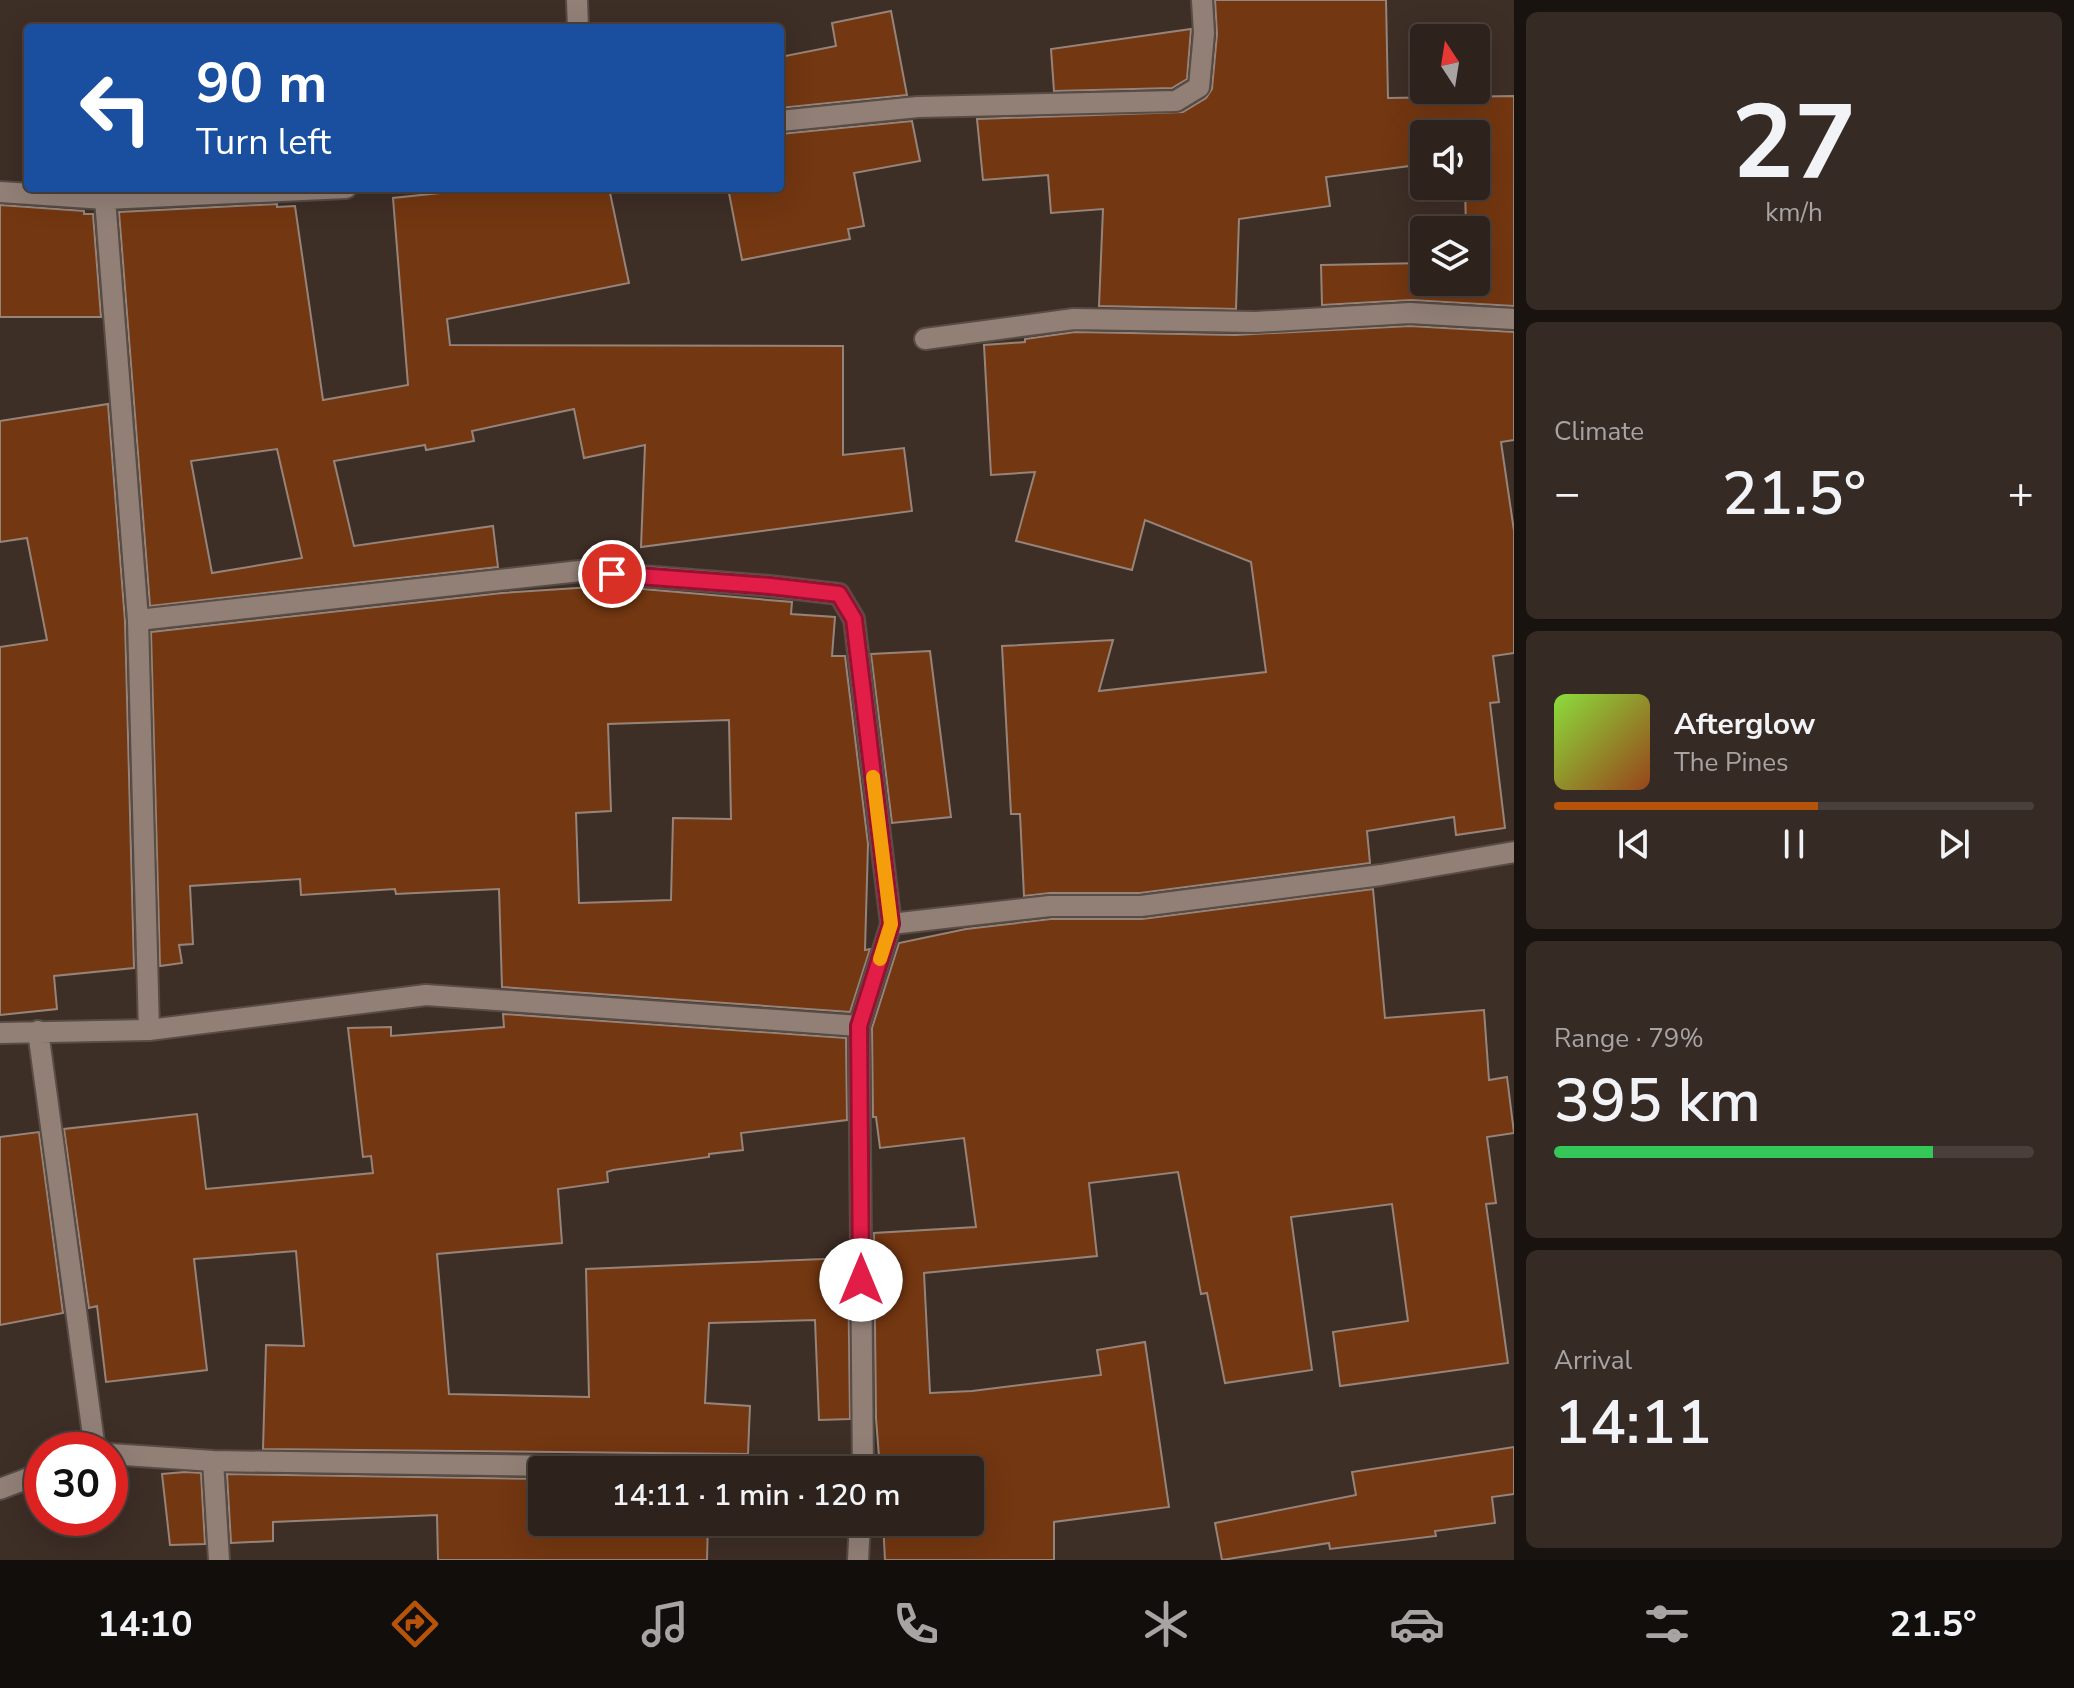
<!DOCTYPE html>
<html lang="en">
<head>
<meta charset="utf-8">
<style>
  body { margin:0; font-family:"Nunito Sans",sans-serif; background:#362a25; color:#f1f3f6; height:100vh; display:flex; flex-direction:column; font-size:30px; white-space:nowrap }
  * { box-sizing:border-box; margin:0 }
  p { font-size:26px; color:#a7a4a3 }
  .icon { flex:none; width:44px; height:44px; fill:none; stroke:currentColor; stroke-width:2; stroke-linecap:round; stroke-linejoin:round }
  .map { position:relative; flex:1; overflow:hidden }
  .details { display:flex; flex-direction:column; gap:12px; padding:12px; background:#19130f; width:560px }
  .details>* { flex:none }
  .top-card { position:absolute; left:24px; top:24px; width:760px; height:168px; border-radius:8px; box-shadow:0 8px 32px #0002,0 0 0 2px #493f3b; background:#1a4fa0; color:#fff; overflow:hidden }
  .needle { width:52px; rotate:348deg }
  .controls { position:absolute; left:1410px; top:24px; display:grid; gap:16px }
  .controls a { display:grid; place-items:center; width:80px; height:80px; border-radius:8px; background:#2e221c; box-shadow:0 8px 32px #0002,0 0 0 2px #493f3b; font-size:40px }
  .speed { position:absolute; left:24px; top:1432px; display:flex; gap:16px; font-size:40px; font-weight:700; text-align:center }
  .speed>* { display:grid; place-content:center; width:104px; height:104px; border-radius:50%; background:#2e221c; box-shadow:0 8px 32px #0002,0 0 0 2px #493f3b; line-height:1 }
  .speed .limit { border:12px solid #d22; background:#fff; color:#111 }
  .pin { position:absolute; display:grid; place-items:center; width:68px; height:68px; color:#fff; margin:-34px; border:4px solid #fff; border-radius:50%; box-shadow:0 2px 8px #0007 }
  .me { position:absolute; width:88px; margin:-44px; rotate:0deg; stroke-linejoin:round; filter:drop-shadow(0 0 6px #0008) }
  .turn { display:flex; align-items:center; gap:28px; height:168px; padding:0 40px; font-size:36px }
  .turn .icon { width:104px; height:104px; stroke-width:2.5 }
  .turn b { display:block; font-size:56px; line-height:68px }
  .big { font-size:60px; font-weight:600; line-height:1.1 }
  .details .widget { flex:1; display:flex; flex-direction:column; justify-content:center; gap:12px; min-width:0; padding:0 28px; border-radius:12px; background:#362a25 }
  .details .dial { align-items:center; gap:0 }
  .dial b { font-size:104px; line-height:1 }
  .song { display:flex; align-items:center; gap:24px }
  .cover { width:96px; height:96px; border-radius:12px; background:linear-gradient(135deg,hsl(90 70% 55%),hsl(20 70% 35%)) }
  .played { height:8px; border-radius:4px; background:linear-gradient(90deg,#b45309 55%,#493f3b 55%) }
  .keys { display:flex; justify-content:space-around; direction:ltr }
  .heat { display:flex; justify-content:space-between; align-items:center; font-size:44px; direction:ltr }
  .charge { height:12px; border-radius:6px; background:linear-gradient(90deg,#34c759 79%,#493f3b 0) }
  .trip { position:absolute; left:528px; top:1456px; width:456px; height:80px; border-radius:8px; background:#2e221c; box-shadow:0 8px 32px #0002,0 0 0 2px #493f3b; font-weight:600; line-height:80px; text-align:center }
  .menu { display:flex; height:128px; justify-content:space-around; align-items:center; background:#120e0b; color:#a7a4a3 }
  .menu .icon { width:56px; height:56px }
  .menu .on { color:#b45309 }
  .menu b { font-size:36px; color:#f1f3f6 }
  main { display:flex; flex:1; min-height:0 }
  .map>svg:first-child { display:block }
  .building { fill:#733711; stroke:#96847a; stroke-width:2; fill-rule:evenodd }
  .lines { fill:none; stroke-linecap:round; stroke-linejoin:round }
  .minor-casing { stroke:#584c45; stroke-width:24 }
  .minor { stroke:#928077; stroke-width:20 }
  .route-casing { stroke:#92132f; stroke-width:20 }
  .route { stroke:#e11d48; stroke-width:14 }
  .slow { stroke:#f59e0b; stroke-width:14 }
</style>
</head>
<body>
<main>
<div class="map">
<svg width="1514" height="1560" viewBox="0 0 1514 1560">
  <rect width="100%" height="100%" fill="#3d2e26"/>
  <!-- building -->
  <path class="building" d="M 1215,0 L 1386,0 L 1388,98 L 1514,96 L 1514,306 L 1411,300 L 1322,305 L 1321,265 L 1424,263 L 1424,282 L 1476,282 L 1476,230 L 1466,230 L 1465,186 L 1476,186 L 1476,134 L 1424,134 L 1424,164 L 1326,177 L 1330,206 L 1239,219 L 1236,309 L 1099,306 L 1103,209 L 1051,213 L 1048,175 L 983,180 L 977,119 L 1183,112 L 1206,98 L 1212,89 L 1217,34 Z
    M 891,11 L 907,95 L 780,108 L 780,57 L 836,46 L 832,23 Z
    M 1191,29 L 1187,79 L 1172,88 L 1054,91 L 1051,49 Z
    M 912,121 L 920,161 L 854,173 L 864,226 L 848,229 L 850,239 L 742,260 L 728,188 L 780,188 L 780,134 Z
    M 488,188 L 609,188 L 629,283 L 447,319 L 450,345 L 843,346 L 843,455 L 904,448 L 912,511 L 641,547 L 645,445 L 584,458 L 574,409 L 472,431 L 474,441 L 426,450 L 425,445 L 334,461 L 354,546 L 493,526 L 498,567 L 150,606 L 119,212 L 277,204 L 277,207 L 295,206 L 323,400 L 408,385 L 393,198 ZM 277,449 L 302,558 L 212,573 L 191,461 Z
    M 0,205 L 84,211 L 84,214 L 93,214 L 101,317 L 0,317 Z
    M 1410,326 L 1514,332 L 1514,440 L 1501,442 L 1514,531 L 1514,653 L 1493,656 L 1499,702 L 1490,703 L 1505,828 L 1456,835 L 1454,817 L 1367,831 L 1370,863 L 1140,893 L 1050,893 L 1024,896 L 1020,814 L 1011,814 L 1002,646 L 1113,640 L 1099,691 L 1266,672 L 1251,562 L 1145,520 L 1132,570 L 1016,541 L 1035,472 L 991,475 L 984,345 L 1025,342 L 1025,339 L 1075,332 L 1235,335 Z
    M 108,404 L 125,621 L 134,968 L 54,976 L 57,1009 L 0,1015 L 0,647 L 47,640 L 27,538 L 0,542 L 0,421 Z
    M 608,586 L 792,602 L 791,614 L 835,617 L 832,656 L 845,656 L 868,844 L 865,950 L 870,949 L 850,1012 L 502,987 L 499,889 L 396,894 L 395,889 L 301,895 L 300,879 L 190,886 L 193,944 L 179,945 L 182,963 L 160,966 L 151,632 L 502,593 ZM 729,720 L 731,819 L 673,818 L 671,900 L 579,903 L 576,813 L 611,811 L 608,724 Z
    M 930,651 L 951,817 L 892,823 L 871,654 Z
    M 1373,889 L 1385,1018 L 1484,1010 L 1489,1080 L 1507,1077 L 1514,1133 L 1487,1137 L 1496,1203 L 1486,1204 L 1508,1363 L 1340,1386 L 1333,1332 L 1408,1321 L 1392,1204 L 1291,1217 L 1312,1370 L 1225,1383 L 1207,1293 L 1201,1294 L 1178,1172 L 1089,1183 L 1097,1256 L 924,1273 L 930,1393 L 972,1391 L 1101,1375 L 1097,1350 L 1145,1342 L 1169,1507 L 1054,1522 L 1054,1560 L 885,1560 L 883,1522 L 970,1522 L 970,1470 L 880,1470 L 876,1418 L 874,1233 L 976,1227 L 964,1138 L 880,1148 L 876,1117 L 873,1117 L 872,1028 L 899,943 L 966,929 L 1051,919 L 1142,919 Z
    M 503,1014 L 846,1038 L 847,1120 L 741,1133 L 743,1150 L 709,1154 L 709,1157 L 613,1170 L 607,1172 L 608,1182 L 558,1189 L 562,1243 L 437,1254 L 449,1394 L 589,1397 L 586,1269 L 848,1258 L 850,1419 L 819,1420 L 815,1320 L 709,1323 L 705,1403 L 750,1406 L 748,1454 L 263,1449 L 266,1345 L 304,1346 L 296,1251 L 194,1259 L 207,1370 L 106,1382 L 97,1306 L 89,1308 L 64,1129 L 197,1114 L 206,1189 L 373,1173 L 371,1156 L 363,1157 L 348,1028 L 391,1027 L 391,1036 L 504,1027 Z
    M 39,1132 L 63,1313 L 0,1325 L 0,1137 Z
    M 1514,1447 L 1514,1494 L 1492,1497 L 1495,1523 L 1435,1531 L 1436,1536 L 1330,1549 L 1329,1543 L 1222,1560 L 1215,1523 L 1356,1495 L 1352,1472 Z
    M 185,1472 L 201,1473 L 205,1544 L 170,1545 L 162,1474 Z
    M 227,1474 L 542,1479 L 542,1522 L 708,1522 L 707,1560 L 438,1560 L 437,1515 L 273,1522 L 273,1541 L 231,1543 Z"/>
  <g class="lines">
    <!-- minor casing -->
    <g class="minor-casing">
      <path id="minor" d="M 577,0 L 578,28
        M 780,121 L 918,107 L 1176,101 L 1199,87 L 1204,33 L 1202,0
        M 0,192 L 105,199 L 346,188
        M 105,199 L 138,620 L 149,1030
        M 925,339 L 1074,319 L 1256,322 L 1410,313 L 1514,319
        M 138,620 L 580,571 L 770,586 L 839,594 L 854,619 L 891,924 L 859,1026 L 863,1470
        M 891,924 L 1050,906 L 1141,906 L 1381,875 L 1514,852
        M 38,1031 L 95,1450
        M 0,1033 L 149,1030 L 426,995 L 859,1026
        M 110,1454 L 213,1461 L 828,1470
        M 213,1461 L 219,1560
        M 0,1489 L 42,1473
        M 858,1560 L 860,1522"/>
    </g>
    <!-- minor -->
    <use href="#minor" class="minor"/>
  </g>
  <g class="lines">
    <!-- route casing -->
    <g class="route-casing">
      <path id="route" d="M 612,574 L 770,586 L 839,594 L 854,619 L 891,924 L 859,1026 L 861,1280"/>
    </g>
    <!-- route -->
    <use href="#route" class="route"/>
    <!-- slow -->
    <path class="slow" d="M 873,777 L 891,924 L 880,959"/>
  </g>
</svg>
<div class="controls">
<a><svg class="needle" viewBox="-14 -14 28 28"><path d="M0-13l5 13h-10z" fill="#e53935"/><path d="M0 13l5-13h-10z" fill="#a7a4a3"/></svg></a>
<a><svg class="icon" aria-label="sound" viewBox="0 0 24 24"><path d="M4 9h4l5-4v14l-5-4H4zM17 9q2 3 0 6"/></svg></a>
<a><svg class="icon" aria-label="layers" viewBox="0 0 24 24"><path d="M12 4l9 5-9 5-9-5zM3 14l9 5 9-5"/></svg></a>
</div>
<div class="speed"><div class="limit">30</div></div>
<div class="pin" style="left:612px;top:574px;background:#d93025"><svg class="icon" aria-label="arrive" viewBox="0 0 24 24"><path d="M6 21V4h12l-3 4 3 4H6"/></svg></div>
<svg class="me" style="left:861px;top:1280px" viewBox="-20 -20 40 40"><circle r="19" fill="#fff"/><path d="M0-13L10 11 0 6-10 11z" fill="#e11d48"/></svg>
<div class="trip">14:11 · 1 min · 120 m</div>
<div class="top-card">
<div class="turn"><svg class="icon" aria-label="left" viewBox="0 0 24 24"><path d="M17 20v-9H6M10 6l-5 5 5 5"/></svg><div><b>90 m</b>Turn left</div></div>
</div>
</div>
<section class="details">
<div class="widget dial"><b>27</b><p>km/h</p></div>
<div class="widget"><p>Climate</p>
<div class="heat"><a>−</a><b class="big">21.5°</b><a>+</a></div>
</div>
<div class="widget">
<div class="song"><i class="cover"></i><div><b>Afterglow</b><p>The Pines</p></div></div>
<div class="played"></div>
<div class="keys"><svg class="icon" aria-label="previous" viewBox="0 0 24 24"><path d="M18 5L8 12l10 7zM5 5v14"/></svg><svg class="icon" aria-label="pause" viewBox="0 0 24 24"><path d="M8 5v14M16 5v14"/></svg><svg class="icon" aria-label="next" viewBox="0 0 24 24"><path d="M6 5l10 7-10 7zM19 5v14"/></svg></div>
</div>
<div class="widget"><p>Range · 79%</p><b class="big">395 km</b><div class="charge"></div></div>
<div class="widget"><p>Arrival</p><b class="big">14:11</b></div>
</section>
</main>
<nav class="menu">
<b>14:10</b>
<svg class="icon on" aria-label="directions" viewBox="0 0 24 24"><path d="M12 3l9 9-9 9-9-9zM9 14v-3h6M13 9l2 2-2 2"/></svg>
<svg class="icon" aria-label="music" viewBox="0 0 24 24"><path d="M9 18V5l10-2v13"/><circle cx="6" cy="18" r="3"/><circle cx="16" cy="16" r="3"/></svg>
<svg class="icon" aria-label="phone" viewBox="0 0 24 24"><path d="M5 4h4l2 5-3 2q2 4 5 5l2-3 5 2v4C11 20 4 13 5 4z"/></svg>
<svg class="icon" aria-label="climate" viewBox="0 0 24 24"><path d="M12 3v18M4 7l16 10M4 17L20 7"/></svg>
<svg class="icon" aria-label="car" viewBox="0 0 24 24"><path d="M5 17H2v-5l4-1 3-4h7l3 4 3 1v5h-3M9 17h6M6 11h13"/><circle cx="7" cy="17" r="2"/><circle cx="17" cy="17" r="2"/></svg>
<svg class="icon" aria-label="filters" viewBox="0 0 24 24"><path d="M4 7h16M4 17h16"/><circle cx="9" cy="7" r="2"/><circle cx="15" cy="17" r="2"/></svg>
<b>21.5°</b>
</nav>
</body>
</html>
